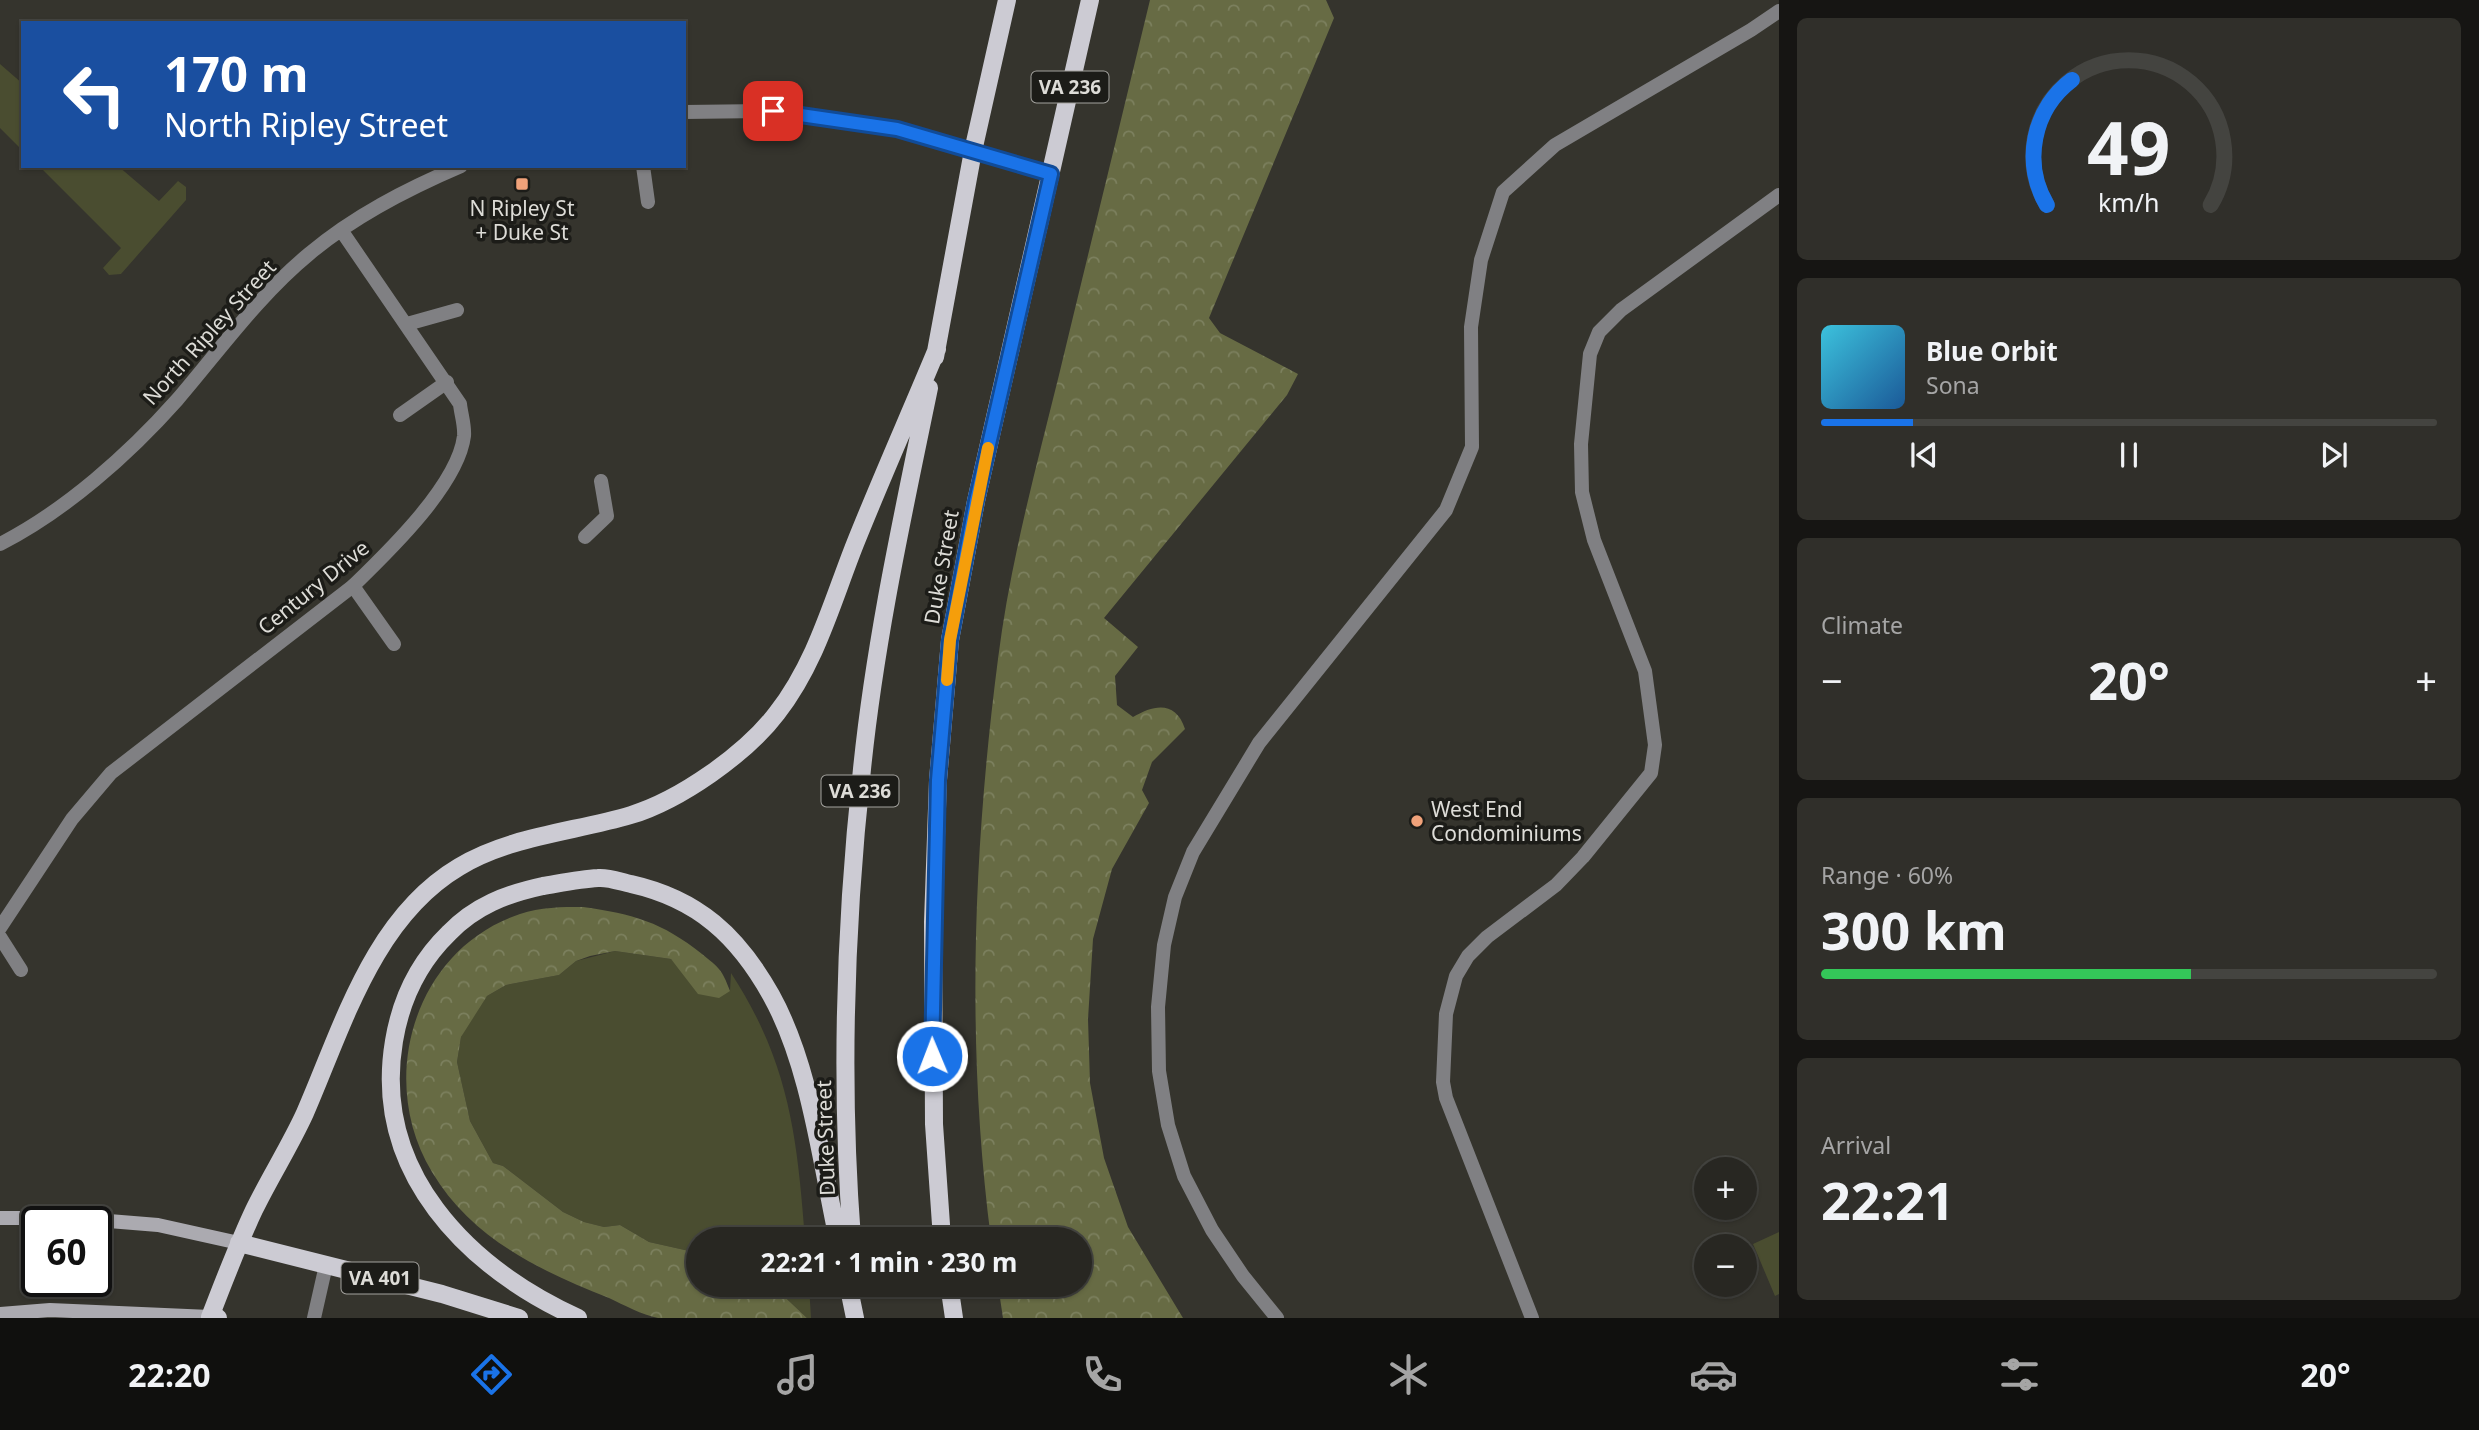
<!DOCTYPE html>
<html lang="en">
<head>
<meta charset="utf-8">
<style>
  body { margin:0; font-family:"Noto Sans",sans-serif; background:#302f2a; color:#f1f3f6; height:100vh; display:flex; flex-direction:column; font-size:26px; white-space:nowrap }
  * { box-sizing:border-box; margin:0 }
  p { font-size:23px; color:#a5a5a5 }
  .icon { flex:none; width:38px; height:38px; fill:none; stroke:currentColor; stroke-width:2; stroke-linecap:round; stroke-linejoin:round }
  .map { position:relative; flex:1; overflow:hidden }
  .drawer { display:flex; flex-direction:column; gap:18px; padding:18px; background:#161513; width:700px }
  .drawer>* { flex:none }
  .banner { position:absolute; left:21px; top:21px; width:665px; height:147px; border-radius:0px; box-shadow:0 2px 5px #0004,0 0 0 2px #444440; background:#1a4fa0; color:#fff; overflow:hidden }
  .fabs { position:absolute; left:1694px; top:1157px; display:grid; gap:14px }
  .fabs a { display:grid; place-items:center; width:63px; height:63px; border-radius:50%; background:#282722; box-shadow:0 2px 5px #0004,0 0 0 2px #444440; font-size:35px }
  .speed { position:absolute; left:21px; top:1206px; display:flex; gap:14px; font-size:35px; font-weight:700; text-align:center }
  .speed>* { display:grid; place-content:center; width:91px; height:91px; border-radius:50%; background:#282722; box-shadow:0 2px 5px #0004,0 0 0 2px #444440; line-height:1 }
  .speed .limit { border:4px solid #111; border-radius:10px; background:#fff; color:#111 }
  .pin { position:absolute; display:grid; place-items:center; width:60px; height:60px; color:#fff; margin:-30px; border-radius:14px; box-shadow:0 4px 10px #0006 }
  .me { position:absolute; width:77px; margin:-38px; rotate:359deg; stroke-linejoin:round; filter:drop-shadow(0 0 5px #0008) }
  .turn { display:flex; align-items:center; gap:24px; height:147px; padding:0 28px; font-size:32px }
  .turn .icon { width:91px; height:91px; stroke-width:2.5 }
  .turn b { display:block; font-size:49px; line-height:60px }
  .big { font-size:52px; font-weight:700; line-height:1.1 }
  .drawer .card { flex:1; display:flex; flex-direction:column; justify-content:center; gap:10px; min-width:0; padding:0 24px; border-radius:10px; background:#302f2a }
  .drawer .dial { align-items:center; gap:0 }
  .dial svg { height:182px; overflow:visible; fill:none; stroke:#444440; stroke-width:7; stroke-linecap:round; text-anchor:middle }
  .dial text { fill:#f1f3f6; stroke:none }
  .song { display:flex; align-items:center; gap:21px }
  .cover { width:84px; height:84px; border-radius:10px; background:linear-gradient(135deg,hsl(190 70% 55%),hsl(210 70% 35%)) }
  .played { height:7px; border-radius:4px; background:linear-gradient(90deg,#1a73e8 15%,#444440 15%) }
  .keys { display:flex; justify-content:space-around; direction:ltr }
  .heat { display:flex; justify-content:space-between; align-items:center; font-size:38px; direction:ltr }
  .charge { height:10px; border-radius:5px; background:linear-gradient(90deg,#34c759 60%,#444440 0) }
  .trip { position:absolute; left:686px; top:1227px; width:406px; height:70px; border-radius:35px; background:#282722; box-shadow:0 2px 5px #0004,0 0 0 2px #444440; font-weight:700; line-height:70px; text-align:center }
  .tab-bar { display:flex; height:112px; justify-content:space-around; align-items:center; background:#10100e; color:#a5a5a5 }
  .tab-bar .icon { width:49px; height:49px }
  .tab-bar .on { color:#1a73e8 }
  .tab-bar b { font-size:32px; color:#f1f3f6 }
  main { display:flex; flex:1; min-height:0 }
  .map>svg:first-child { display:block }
  .green { fill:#4a4d30 }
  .forest { fill:url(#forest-crowns) }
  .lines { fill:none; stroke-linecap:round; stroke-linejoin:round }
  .service { stroke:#808083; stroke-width:14 }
  .minor { stroke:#808083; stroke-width:14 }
  .secondary { stroke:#abaab0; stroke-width:14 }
  .primary { stroke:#cccbd3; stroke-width:18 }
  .route-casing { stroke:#114b97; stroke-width:18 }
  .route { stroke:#1a73e8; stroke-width:12 }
  .slow { stroke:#f59e0b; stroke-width:12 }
  .poi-dot { fill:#f0a27a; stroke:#1c1c18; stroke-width:2.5 }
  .labels { text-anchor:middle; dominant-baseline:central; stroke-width:7; stroke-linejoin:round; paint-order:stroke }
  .shield { fill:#1c1c18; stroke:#a3a29e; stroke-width:2 }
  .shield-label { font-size:19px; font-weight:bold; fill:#dddcd7 }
  .poi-label { font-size:21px; fill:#dddcd7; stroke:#1c1c18 }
  .street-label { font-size:21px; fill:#dddcd7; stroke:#1c1c18 }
</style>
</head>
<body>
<main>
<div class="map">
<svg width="1779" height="1318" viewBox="0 0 1779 1318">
  <defs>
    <pattern id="forest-crowns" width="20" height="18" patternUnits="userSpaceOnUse" patternTransform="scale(1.75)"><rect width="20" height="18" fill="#676b44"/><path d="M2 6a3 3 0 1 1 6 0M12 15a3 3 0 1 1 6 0" fill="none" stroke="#7c805e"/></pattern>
  </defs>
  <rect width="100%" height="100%" fill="#35342d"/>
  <!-- green -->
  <path class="green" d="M 0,64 L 23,84 L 23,151 L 0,128 Z
    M 39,166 L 118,166 L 159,201 L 178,181 L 186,187 L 186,200 L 121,274 L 109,275 L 103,268 L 121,248 Z
    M 615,951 L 671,959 L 683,972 L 730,991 L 731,973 C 789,1062 797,1135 805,1239 L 698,1239 L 698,1253 L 649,1242 L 620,1225 L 604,1227 L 584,1222 L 563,1212 L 503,1166 L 493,1163 L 470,1121 L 457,1062 L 461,1037 L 471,1016 L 487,996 L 506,985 L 559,975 L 576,961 Z
    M 1779,1232 L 1779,1294 L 1775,1296 L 1753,1244 Z
    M 772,1285 L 809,1285 L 811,1318 L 807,1318 Z"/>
  <!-- forest -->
  <path class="forest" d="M 1150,0 L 1326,0 L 1334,18 L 1209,318 L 1220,333 L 1298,374 L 1287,395 L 1104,618 L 1138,647 L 1115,676 L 1117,705 L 1133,717 C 1155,704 1176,701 1185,729 L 1152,762 L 1142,790 L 1149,803 L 1112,869 L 1093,939 L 1088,1019 L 1090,1083 L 1104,1158 L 1128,1227 L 1183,1318 L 1003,1318 L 998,1285 L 1080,1284 L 1080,1239 L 991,1239 C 966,1046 973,852 998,659 C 1010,563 1036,468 1059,375 C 1089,250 1120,125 1150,0 Z
    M 583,907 C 633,914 662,922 702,954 C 719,968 722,969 730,991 L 719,998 L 698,994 L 671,959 L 615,951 L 590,956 L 576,961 L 559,975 L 506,985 L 487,996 L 461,1037 L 457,1062 L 470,1121 L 493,1163 L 503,1166 L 563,1212 L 584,1222 L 604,1227 L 620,1225 L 649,1242 L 698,1253 L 698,1284 L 772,1285 L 807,1318 C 771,1318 736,1318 701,1318 C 687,1318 671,1318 658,1318 C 642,1315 624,1305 609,1298 C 540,1271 471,1238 432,1172 C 376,1080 414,949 520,914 C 540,907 562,907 583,907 Z"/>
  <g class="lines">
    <!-- service -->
    <path class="service" d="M 643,166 L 648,202
      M 407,324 L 457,310
      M 400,415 L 447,382
      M 585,537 L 607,516 L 601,481
      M 353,586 L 394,644
      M 0,937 L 21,970
      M 1277,1318 L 1243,1276 L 1212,1230 L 1184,1176 L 1168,1125 L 1159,1071 L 1158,1007 L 1164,945 L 1175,897 L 1193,852 L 1259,743 L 1446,510 L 1472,447 L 1471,327 L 1481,260 L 1503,192 L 1555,145 L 1751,30 L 1779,11
      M 1532,1318 L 1446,1098 L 1443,1082 L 1446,1014 L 1456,976 L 1468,956 L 1487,937 L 1556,885 L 1583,857 L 1651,773 L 1655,745 L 1645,671 L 1594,540 L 1582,492 L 1581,444 L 1590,354 L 1599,332 L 1621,310 L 1779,195"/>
    <!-- minor -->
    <path class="minor" d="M 684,112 L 773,111 L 897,129 L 1051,174
      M 0,544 C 65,511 129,454 177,400 C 219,351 259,295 309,254 C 354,216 407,189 461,166
      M 0,928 L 72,819 L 111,773 L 353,586 C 388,552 458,485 464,436 C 465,426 461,414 460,404 L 341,230
      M 314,1318 L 326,1265"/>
    <!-- secondary -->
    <path class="secondary" d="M 0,1218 L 72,1218 L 158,1225 L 239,1243
      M 0,1314 L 50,1310 L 210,1317"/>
    <!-- primary -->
    <path class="primary" d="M 935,357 L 973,151 L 1007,0
      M 852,1239 C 840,1083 845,925 862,769 C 875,641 903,514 929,388
      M 942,1239 L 934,1124 L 933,922 L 938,780 L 950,640 L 976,501 L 1090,0
      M 239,1243 L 442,1294 L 519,1318
      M 848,1284 L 855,1318
      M 949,1284 L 954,1318
      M 218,1318 L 210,1317 C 224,1281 238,1244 254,1210 C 270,1177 290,1146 305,1113 C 343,1026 373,918 459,867 C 510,836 574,832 631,815 C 680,800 746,754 777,713 C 816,663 832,602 855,544 C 881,479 910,414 937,349
      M 578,1318 C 467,1267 372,1172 394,1041 C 401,999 418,963 449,933 C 475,906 506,894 543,886 C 561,883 580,879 598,878 C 609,877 621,882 631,884 C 698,899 738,936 771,995 C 810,1065 821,1161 838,1239"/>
  </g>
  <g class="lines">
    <!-- route casing -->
    <g class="route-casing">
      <path id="route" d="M 773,111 L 897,129 L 1051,174 L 976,501 L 950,640 L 938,780 L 932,1056"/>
    </g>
    <!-- route -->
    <use href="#route" class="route"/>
    <!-- slow -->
    <path class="slow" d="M 947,680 L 950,640 L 988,448"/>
  </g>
  <!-- markers -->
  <g class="poi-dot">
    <rect x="515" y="177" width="14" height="14" rx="3.5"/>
    <circle cx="1417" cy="821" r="7"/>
  </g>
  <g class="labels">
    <!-- shield labels -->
    <g class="shield">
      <rect x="1031.5" y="71.5" width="77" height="31" rx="5"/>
      <rect x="821.5" y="775.5" width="77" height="31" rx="5"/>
      <rect x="341.5" y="1262.5" width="77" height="31" rx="5"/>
    </g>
    <g class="shield-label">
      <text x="1070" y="87">VA 236</text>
      <text x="860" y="791">VA 236</text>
      <text x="380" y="1278">VA 401</text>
    </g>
    <!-- poi labels -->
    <g class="poi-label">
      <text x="522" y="208">N Ripley St<tspan x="522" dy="24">+ Duke St</tspan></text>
      <text x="1431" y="809" text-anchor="start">West End<tspan x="1431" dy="24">Condominiums</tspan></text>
    </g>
    <!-- street labels -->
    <g class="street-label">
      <text transform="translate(209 332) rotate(-48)">North Ripley Street</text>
      <text transform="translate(941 567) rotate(-80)">Duke Street</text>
      <text transform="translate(313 587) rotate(-39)">Century Drive</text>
      <text transform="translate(825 1138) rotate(-92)">Duke Street</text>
    </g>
  </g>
</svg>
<div class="fabs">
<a>+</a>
<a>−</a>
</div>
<div class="speed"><div class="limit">60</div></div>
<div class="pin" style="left:773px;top:111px;background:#d93025"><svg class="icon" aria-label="arrive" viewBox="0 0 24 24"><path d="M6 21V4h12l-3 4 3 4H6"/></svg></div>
<svg class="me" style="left:932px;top:1056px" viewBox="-20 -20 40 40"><circle r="17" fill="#1a73e8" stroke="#fff" stroke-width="3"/><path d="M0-11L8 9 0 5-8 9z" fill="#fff"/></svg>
<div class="trip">22:21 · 1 min · 230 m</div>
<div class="banner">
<div class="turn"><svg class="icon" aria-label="left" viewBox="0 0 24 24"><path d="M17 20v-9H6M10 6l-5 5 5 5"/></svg><div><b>170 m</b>North Ripley Street</div></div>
</div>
</div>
<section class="drawer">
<div class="card dial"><svg viewBox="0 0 100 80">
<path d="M14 69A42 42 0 1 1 86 69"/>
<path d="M14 69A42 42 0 0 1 25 14" stroke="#1a73e8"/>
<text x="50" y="56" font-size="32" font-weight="700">49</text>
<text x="50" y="72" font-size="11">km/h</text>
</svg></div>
<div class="card">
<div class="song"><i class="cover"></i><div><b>Blue Orbit</b><p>Sona</p></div></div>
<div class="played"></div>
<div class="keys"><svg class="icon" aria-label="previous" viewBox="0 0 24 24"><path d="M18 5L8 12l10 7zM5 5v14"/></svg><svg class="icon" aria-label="pause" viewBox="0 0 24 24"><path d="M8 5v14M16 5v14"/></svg><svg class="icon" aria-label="next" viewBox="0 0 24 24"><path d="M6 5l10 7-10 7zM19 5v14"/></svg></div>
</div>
<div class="card"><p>Climate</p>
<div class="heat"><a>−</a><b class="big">20°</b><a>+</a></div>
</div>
<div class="card"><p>Range · 60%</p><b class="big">300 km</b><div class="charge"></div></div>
<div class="card"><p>Arrival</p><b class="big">22:21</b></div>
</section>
</main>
<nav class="tab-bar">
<b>22:20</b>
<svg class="icon on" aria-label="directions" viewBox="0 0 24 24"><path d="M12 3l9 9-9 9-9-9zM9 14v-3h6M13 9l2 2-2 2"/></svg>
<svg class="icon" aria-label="music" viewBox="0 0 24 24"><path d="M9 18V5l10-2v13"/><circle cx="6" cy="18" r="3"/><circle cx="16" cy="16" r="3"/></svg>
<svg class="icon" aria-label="phone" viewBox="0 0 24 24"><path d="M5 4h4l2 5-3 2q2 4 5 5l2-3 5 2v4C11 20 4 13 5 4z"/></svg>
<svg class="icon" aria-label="climate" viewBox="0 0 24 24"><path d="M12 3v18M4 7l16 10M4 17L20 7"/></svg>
<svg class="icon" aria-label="car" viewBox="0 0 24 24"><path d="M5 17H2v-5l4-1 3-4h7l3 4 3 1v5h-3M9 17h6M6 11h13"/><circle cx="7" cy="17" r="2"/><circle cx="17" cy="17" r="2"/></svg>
<svg class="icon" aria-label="filters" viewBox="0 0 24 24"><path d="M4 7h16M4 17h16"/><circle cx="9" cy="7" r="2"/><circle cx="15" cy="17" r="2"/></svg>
<b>20°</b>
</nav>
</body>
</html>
